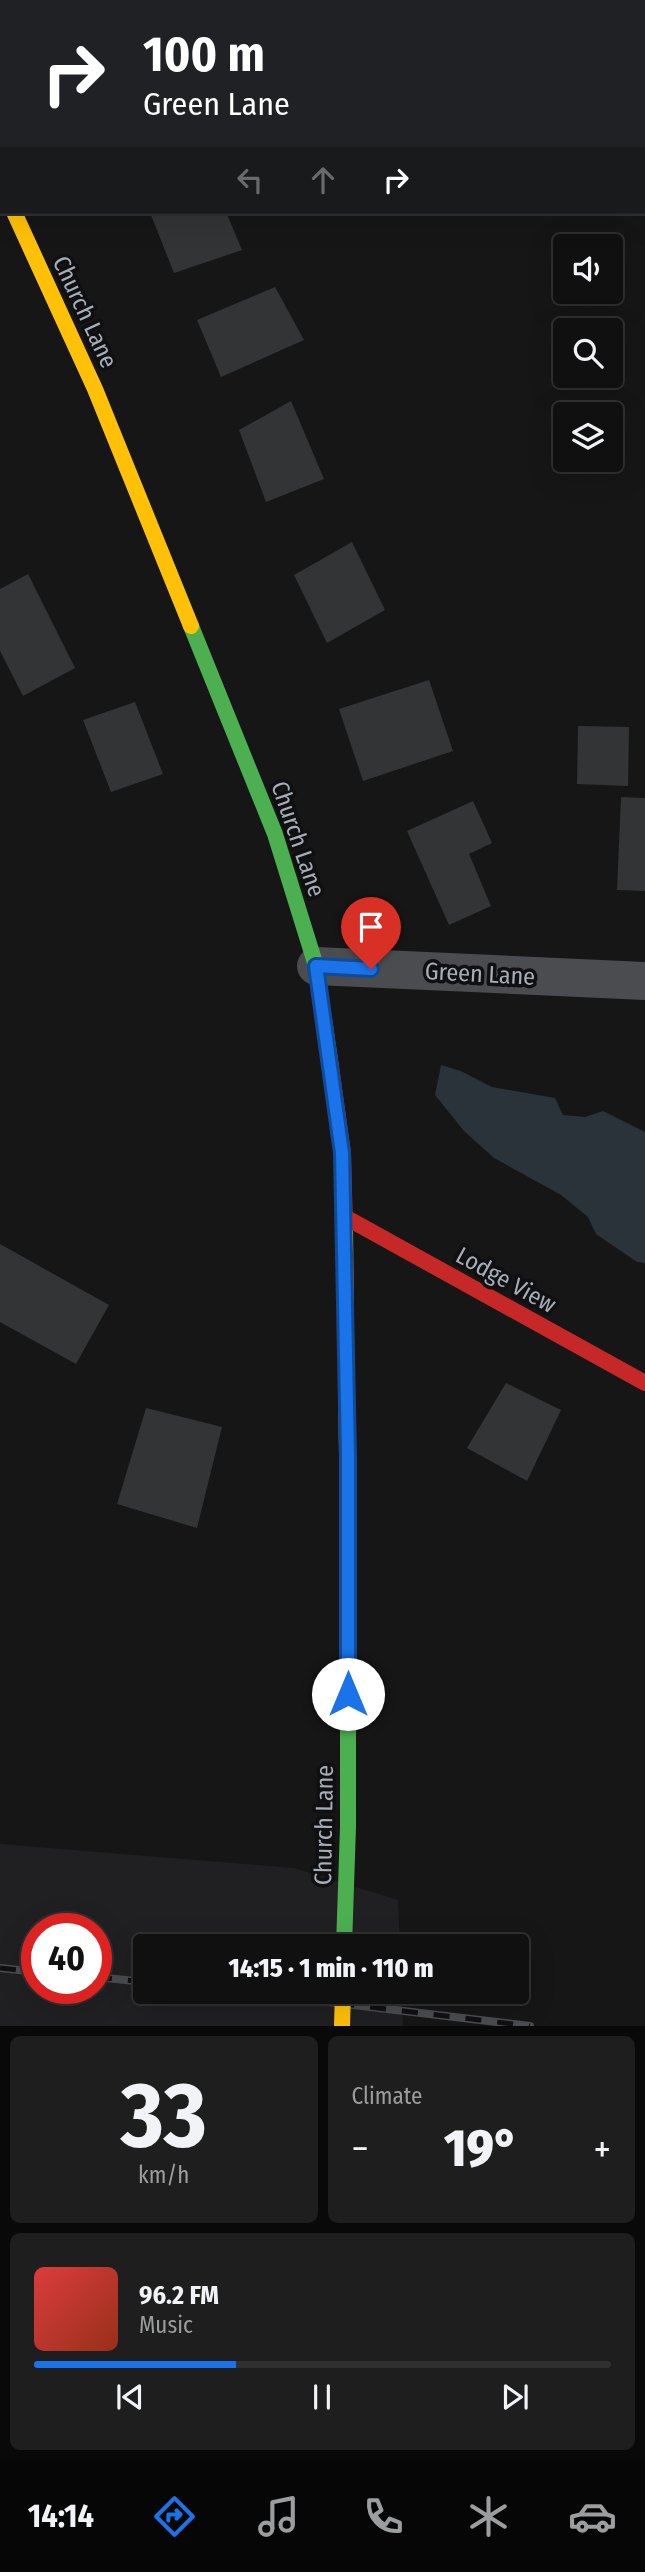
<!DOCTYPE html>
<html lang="en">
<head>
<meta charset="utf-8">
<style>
  body { margin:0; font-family:"Fira Sans Condensed",sans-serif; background:#1e1e1e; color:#f1f3f6; height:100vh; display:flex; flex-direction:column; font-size:26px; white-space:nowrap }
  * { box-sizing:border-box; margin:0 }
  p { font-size:23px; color:#9c9d9f }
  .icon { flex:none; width:38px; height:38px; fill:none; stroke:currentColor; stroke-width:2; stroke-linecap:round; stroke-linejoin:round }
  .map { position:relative; height:2026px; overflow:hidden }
  .sheet { display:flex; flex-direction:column; gap:10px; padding:10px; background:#090909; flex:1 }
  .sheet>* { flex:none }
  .top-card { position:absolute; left:0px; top:0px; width:646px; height:214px; box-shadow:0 7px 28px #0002,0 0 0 2px #303030; background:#202124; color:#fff; overflow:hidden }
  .controls { position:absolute; left:553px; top:234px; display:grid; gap:14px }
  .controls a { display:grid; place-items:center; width:70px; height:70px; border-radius:7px; background:#101010; box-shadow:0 7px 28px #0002,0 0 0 2px #303030; font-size:35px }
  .speed { position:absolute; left:21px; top:1913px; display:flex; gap:14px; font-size:35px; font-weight:700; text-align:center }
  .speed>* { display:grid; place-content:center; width:91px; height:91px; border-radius:50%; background:#101010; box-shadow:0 7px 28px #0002,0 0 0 2px #303030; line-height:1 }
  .speed .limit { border:10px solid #d22; background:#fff; color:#111 }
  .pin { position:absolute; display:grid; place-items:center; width:60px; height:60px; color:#fff; margin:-72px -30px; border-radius:50% 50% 50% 0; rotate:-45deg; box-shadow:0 0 7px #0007 }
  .pin .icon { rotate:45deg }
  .me { position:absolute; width:77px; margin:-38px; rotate:0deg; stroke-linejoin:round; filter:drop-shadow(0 0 5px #0008) }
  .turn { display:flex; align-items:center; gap:24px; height:147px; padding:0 28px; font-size:32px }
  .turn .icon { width:91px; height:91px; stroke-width:2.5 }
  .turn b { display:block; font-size:49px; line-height:60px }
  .lanes { display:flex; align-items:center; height:66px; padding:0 28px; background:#0003; justify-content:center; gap:35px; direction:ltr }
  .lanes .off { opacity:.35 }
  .big { font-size:52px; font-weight:800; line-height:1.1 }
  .sheet .tile { flex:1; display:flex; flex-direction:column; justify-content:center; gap:10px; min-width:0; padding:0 24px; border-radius:10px; background:#1e1e1e }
  .sheet .dial { align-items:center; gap:0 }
  .dial b { font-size:91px; line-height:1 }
  .song { display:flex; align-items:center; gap:21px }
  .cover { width:84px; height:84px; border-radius:10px; background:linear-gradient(135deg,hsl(0 70% 55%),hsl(10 70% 35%)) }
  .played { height:7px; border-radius:4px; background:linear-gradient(90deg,#1a73e8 35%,#303030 35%) }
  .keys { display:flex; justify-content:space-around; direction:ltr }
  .heat { display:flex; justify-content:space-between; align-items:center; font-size:38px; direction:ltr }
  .sheet .tiles { flex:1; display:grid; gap:10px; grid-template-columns:1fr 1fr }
  .tile:last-child { grid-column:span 2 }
  .trip { position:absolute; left:133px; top:1934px; width:396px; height:70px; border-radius:7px; background:#101010; box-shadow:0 7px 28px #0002,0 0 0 2px #303030; font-weight:800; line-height:70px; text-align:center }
  .menu { display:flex; height:112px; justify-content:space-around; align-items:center; background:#060606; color:#9c9d9f }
  .menu .icon { width:49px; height:49px }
  .menu .selected { color:#1a73e8 }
  .menu b { font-size:32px; color:#f1f3f6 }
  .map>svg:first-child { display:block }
  .built { fill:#202023; fill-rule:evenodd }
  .water { fill:#293339 }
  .building { fill:#333436 }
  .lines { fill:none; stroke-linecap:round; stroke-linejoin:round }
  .street { stroke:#4a4c4f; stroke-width:38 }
  .fast { stroke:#4caf50; stroke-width:16 }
  .slow { stroke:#ffc107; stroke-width:16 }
  .jam { stroke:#c62828; stroke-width:16 }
  .rail-casing { stroke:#4a4c4f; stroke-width:8 }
  .rail { stroke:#101012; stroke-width:5; stroke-dasharray:16; stroke-linecap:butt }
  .slow-bridge { stroke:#ffc107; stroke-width:16 }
  .route-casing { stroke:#114b97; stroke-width:18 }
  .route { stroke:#1a73e8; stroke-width:12 }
  .labels { text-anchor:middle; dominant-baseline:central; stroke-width:7; stroke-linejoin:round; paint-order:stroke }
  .street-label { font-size:24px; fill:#a6aeb8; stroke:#101012 }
</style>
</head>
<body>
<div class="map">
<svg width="645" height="2026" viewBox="0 0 645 2026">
  <rect width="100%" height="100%" fill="#161616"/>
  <!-- built -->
  <path class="built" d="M 0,1844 L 294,1868 L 398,1900 L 400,1946 L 145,1946 L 145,1992 L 401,1992 L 403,2026 L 0,2026 ZM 37,1928 L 96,1928 L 96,1988 L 37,1988 Z"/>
  <!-- water -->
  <path class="water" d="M 441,1065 L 461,1071 L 492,1087 L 555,1098 L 563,1115 L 585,1117 L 603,1111 L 645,1132 L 645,1263 L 637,1262 L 596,1234 L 588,1217 L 561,1195 L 494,1158 L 464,1131 L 435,1095 Z"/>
  <!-- building -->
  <path class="building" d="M 161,212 L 226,212 L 242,250 L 174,273 L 151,215 Z
    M 275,287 L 304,340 L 221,377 L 197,320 Z
    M 291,401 L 324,479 L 266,502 L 239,430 Z
    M 352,542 L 385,610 L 327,643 L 294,575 Z
    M 28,574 L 75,668 L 23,696 L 0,651 L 0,589 Z
    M 429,680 L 453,751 L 363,781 L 339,709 Z
    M 135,702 L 163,774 L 111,792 L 83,720 Z
    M 578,726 L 629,727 L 628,786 L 577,784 Z
    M 621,797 L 645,798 L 645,891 L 617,890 Z
    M 473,801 L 492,843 L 469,854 L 491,906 L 449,925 L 407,831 Z
    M 0,1244 L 109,1305 L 76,1364 L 0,1322 Z
    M 506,1383 L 561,1410 L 527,1481 L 467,1448 Z
    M 146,1408 L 222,1427 L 197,1528 L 117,1504 Z"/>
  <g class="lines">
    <!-- street -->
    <path class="street" d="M 316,966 L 645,981"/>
    <!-- fast -->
    <path class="fast" d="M 0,181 L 2,185
      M 191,626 L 275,834 L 316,966 L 331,1067
      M 344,1946 L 348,1827 L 348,1571"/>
    <!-- slow -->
    <path class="slow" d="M 14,212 L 95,389 L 191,626
      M 345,1228 L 348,1571"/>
    <!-- jam -->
    <path class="jam" d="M 331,1067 L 343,1153 L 345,1228
      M 345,1217 L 645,1383"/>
    <!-- rail casing -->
    <g class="rail-casing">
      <path id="rail" d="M 0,1968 L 37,1972
        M 96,1977 L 145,1982
        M 243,1992 L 530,2026"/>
    </g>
    <!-- rail -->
    <use href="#rail" class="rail"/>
    <!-- slow-bridge -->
    <path class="slow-bridge" d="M 342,2026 L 343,1992"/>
  </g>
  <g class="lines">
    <!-- route casing -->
    <g class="route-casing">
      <path id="route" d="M 348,1694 L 348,1455 L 342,1153 L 316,966 L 371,969"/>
    </g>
    <!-- route -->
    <use href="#route" class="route"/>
  </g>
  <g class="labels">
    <!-- street labels -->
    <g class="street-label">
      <text transform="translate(85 312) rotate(65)">Church Lane</text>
      <text transform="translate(298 839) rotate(71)">Church Lane</text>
      <text transform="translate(480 974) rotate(3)">Green Lane</text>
      <text transform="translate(506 1280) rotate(29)">Lodge View</text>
      <text transform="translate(324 1825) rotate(-89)">Church Lane</text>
    </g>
  </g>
</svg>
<div class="controls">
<a><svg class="icon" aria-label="sound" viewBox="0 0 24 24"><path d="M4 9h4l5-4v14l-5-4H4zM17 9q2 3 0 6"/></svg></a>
<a><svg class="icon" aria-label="search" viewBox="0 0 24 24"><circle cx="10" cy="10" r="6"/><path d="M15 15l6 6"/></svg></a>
<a><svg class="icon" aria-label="layers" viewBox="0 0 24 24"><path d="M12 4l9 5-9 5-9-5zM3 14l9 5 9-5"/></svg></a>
</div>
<div class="speed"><div class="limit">40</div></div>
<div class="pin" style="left:371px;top:969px;background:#d93025"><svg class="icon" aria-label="arrive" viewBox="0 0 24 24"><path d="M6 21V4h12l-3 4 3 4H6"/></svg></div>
<svg class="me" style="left:348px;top:1694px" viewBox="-20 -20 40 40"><circle r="19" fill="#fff"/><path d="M0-13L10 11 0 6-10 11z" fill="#1a73e8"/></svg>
<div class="trip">14:15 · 1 min · 110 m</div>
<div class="top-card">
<div class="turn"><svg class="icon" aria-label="right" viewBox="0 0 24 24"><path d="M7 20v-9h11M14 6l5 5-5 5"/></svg><div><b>100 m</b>Green Lane</div></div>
<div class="lanes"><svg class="icon off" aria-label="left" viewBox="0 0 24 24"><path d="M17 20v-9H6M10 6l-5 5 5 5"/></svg><svg class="icon off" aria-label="ahead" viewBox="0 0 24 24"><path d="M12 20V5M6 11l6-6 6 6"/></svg><svg class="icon" aria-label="right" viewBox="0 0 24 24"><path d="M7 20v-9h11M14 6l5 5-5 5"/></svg></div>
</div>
</div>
<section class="sheet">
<div class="tiles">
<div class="tile dial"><b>33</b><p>km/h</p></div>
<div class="tile"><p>Climate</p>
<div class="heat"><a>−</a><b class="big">19°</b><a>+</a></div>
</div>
<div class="tile">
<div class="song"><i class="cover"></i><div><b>96.2 FM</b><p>Music</p></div></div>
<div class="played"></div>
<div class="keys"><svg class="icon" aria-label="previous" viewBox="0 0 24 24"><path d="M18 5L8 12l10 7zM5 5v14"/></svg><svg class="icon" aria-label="pause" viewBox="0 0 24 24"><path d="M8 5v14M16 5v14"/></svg><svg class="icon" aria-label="next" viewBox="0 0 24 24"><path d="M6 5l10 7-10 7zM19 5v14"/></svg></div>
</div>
</div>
</section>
<nav class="menu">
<b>14:14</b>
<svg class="icon selected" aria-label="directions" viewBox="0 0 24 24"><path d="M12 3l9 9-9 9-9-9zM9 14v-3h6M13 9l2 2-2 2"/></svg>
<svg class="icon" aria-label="music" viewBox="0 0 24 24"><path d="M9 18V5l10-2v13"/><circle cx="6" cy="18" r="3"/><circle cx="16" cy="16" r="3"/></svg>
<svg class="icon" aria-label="phone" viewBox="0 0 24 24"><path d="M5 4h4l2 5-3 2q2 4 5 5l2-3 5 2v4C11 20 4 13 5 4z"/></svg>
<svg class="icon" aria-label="climate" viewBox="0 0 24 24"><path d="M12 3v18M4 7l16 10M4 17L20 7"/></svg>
<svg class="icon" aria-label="car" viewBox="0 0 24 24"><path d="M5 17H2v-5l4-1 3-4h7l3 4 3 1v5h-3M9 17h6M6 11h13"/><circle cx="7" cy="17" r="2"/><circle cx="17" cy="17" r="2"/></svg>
</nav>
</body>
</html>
